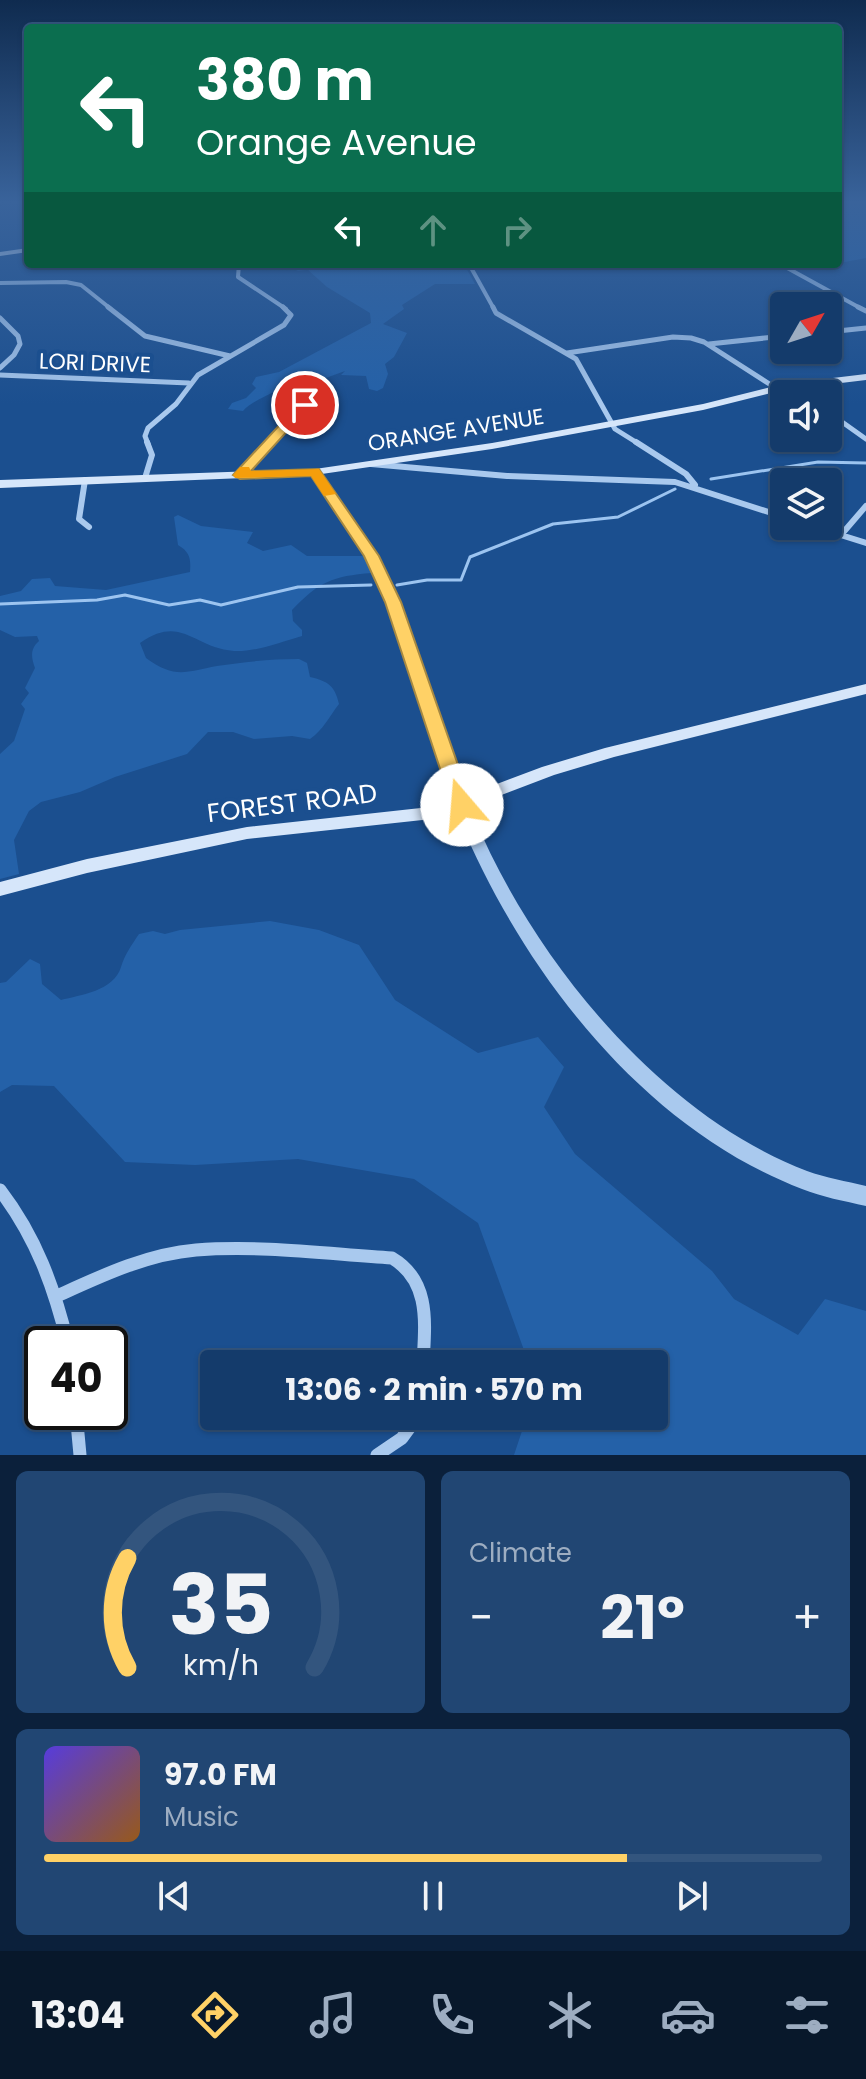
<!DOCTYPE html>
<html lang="en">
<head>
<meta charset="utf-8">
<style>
  body { margin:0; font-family:Poppins,sans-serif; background:#214673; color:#f1f3f6; height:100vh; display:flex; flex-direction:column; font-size:30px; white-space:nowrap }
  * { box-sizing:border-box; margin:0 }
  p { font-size:26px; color:#9dadc1 }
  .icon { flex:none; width:44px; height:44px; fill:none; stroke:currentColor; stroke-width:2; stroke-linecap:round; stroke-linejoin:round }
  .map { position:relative; height:1455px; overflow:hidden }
  .sheet { display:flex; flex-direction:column; gap:16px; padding:16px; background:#0b203b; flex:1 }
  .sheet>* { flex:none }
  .hud { position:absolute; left:24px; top:24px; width:818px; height:244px; border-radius:8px; box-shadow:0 2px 6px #0004,0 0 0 2px #33557e; background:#0b6e4f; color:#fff; overflow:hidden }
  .needle { width:52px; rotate:51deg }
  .fabs { position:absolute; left:770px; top:292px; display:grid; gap:16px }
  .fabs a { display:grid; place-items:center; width:72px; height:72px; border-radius:8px; background:#143b6b; box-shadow:0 2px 6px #0004,0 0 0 2px #33557e; font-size:40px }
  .speed { position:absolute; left:24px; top:1326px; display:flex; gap:16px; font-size:40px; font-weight:700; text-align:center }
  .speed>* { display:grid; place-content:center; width:104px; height:104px; border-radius:50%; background:#143b6b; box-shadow:0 2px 6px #0004,0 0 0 2px #33557e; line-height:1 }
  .speed .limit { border:4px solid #111; border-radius:12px; background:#fff; color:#111 }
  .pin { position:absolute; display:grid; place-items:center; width:68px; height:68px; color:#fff; margin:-34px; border:4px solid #fff; border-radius:50%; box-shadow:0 2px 8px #0007 }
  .me { position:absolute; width:88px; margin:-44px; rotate:342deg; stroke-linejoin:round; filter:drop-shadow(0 0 6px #0008) }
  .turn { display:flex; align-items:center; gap:28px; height:168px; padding:0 40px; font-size:36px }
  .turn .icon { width:104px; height:104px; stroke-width:2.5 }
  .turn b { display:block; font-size:56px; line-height:68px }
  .lanes { display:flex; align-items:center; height:76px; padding:0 40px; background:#0003; justify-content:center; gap:40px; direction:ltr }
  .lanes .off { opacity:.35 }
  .big { font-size:60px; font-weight:700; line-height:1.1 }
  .sheet .tile { flex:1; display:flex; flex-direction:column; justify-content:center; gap:12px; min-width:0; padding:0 28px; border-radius:12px; background:#214673 }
  .sheet .dial { align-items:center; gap:0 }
  .dial svg { height:208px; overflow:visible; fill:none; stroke:#33557e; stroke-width:7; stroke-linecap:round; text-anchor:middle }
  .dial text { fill:#f1f3f6; stroke:none }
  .song { display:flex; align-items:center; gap:24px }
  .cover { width:96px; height:96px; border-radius:12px; background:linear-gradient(135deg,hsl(250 70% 55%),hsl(30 70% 35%)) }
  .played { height:8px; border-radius:4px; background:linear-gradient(90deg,#ffd166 75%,#33557e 75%) }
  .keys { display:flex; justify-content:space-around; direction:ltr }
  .heat { display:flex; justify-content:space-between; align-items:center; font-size:44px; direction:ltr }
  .sheet .tiles { flex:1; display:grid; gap:16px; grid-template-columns:1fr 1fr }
  .tile:last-child { grid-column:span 2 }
  .trip { position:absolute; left:200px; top:1350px; width:468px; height:80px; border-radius:8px; background:#143b6b; box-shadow:0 2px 6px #0004,0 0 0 2px #33557e; font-weight:700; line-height:80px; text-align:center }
  .menu { display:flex; height:128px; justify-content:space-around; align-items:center; background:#08182b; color:#9dadc1 }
  .menu .icon { width:56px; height:56px }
  .menu .active { color:#ffd166 }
  .menu b { font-size:36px; color:#f1f3f6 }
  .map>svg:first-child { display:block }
  .green { fill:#2461a8 }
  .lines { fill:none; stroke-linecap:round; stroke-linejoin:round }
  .stream { stroke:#9cc4f0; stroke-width:3 }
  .river { fill:#123a6d; fill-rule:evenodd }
  .minor-far3 { stroke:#a9c9ee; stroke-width:4 }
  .minor-far2 { stroke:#a9c9ee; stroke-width:5 }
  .minor-far1 { stroke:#a9c9ee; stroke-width:6 }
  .minor { stroke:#a9c9ee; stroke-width:13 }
  .tertiary { fill:#a9c9ee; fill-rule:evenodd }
  .secondary { fill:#d6e6fa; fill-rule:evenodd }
  .route { fill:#ffd166; stroke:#a68842; stroke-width:2 }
  .slow { fill:#f59e0b }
  .labels { text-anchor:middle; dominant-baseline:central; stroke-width:8; stroke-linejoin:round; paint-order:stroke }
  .far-street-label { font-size:22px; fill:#fff; stroke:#1b4f8f }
  .street-label { font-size:26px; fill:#fff; stroke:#1b4f8f }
</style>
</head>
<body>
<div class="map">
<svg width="866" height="1455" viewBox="0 0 866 1455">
  <rect width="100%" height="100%" fill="#1b4f8f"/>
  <!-- green -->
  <path class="green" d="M 838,201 L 866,201 L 866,258 L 845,262 L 838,259 Z
    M 299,264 L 464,264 L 475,284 L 435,284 L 402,305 L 404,309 L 383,324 L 407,333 L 394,357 L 385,364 L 388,374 L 383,388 L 377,391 L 369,389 L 366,376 L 341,375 L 345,371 L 301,387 L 288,379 C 280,394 255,397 243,411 L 228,409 L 232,403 L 246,398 L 256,388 L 252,384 L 256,377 L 279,372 L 371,323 L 370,313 L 327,287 L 308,270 L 298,271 L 296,270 L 305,266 Z
    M 178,515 L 201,526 L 253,532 L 247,543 L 263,551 L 291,545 L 307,556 L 364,556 L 372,573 C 332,576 319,582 292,610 L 293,621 L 302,630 L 302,636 C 281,642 256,652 234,651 C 193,648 182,614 140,643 L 146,658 C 175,679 185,672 217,666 C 243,662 272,659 299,659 L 307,663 L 310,677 C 328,681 335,686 339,704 C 329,717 323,730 310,739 L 292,736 L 254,739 L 233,732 L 208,732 L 187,754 L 115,777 L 80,792 L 41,802 L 29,811 L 14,840 L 19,874 L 0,879 L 0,754 L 14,741 L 25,709 L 21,704 L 29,693 L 25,688 L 35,668 C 31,657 30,649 39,641 L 37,636 L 15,637 L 0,630 L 0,596 L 21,591 L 32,579 L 50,578 L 55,586 L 106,590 L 190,572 C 191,559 190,552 178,545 L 174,517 Z
    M 270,921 L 319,930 L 359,945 L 395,1000 L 478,1053 L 538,1037 L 564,1067 L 544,1107 L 575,1154 L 712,1271 L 734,1299 L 798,1335 L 825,1299 L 866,1311 L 866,1455 L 514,1455 L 527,1416 L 654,1416 L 654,1364 L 529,1364 L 478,1223 L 414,1179 L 298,1159 L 195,1165 L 125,1162 L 54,1086 L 12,1085 L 0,1092 L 0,983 L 6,982 L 30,959 L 40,964 L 42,984 L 61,1000 C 80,995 114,991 121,967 C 125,954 131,946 139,934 L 153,931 L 165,934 L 180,930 Z"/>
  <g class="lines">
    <!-- stream -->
    <path class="stream" d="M 711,479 L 818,462 L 866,463
      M 397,585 L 427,580 L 461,580 L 470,557 L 553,524 L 618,517 L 675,489
      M 0,604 L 97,600 L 125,595 L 169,605 L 200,600 L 221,605 L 298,587 L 371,585"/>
    <!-- river -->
    <path class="river" d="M 0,201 L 17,201 L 0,206 Z"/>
    <!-- minor-far3 -->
    <path class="minor-far3" d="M 239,264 L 238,277 L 286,309
      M 469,264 L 494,309
      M 780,264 L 862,309
      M 0,283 L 66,282 L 81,285 L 111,309"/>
    <!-- minor-far2 -->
    <path class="minor-far2" d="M 108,307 L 145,336 L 230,356
      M 493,307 L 496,313 L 576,359 L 615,429 L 639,444
      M 858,307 L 866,311
      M 0,318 L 18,336 L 20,344 L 14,355 L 0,368
      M 828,332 L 866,328
      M 709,344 L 784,336
      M 567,353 L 673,337 L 691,338 L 704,342 L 771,385 L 802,394
      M 0,375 L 189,383
      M 828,412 L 866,439
      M 148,444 L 145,436 L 148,428 L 176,404 L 198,375 L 284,325 L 291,315 L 283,307
      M 269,444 L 305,405"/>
    <!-- minor-far1 -->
    <path class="minor-far1" d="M 636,442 L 686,474 L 695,485
      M 371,464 L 507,476 L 675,482 L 784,517
      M 240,475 L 270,442
      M 145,478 L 152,455 L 147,442
      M 85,480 L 79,519 L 89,527
      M 812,526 L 866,543
      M 841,535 L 866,506"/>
    <!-- minor -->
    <path class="minor" d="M 0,1190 C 36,1237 54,1287 68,1344
      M 57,1296 C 101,1276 147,1254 196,1250 C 261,1245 328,1254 392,1258 C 431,1281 425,1324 423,1364
      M 76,1412 L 80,1455
      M 377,1455 L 402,1438 L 418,1416"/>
    <!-- tertiary -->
    <path class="tertiary" d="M 315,469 L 319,470 C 347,511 377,553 398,599 C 429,669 444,746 474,817 C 533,959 660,1115 807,1171 C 826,1178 846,1181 866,1186 L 866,1206 C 844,1201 822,1197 802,1189 C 643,1128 524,973 460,821 C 430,750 417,673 387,602 C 368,555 338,514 310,472 Z"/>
    <!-- secondary -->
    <path class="secondary" d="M 28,248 L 28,252 L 0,256 L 0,252 Z
      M 866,374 L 866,380 L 783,390 L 703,410 L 492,449 L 315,475 L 0,488 L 0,480 L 315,469 L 492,443 L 703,404 L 783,384 Z
      M 866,684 L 866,694 L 614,757 L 554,775 L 441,818 L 247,839 L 87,873 L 0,896 L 0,882 L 87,859 L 247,827 L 439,806 L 542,767 L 605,748 Z"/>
  </g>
  <!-- sky -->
  <linearGradient id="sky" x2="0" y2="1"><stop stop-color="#0f2b4f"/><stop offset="0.5" stop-color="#39639b"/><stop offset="1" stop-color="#39639b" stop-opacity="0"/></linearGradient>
  <rect width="866" height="404" fill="url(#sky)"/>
  <!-- route -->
  <path class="route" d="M 300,403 L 311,405 L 251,471 L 319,469 L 379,556 L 401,602 L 472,805 L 469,810 L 462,812 L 452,805 L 385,602 L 364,556 L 311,476 L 240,479 L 233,475 Z"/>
  <!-- slow -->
  <path class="slow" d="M 240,467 L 249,467 L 251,471 L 319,469 L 336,494 L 324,496 L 311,476 L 235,478 L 233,475 Z"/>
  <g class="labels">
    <!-- far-street labels -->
    <g class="far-street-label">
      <text transform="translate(95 363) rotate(2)">LORI DRIVE</text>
      <text transform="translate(456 430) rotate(-9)">ORANGE AVENUE</text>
    </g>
    <!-- street labels -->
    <g class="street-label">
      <text transform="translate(292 803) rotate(-7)">FOREST ROAD</text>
    </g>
  </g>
</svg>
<div class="fabs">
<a><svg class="needle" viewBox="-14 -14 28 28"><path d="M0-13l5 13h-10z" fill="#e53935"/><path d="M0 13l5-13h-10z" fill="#9dadc1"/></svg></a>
<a><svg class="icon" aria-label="sound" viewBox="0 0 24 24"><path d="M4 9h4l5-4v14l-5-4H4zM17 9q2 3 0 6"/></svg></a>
<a><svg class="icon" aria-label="layers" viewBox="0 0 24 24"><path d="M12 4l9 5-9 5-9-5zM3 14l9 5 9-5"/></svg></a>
</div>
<div class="speed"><div class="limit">40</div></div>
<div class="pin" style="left:305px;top:405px;background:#d93025"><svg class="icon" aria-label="arrive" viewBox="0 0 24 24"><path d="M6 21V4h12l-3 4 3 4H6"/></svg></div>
<svg class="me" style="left:462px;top:805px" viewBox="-20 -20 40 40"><circle r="19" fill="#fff"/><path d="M0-13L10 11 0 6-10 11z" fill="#ffd166"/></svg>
<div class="trip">13:06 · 2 min · 570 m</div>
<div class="hud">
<div class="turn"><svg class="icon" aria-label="left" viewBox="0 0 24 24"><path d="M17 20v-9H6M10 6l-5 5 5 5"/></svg><div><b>380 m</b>Orange Avenue</div></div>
<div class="lanes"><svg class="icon" aria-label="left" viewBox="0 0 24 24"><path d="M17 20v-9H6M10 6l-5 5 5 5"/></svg><svg class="icon off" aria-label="ahead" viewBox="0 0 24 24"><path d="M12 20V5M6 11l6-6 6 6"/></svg><svg class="icon off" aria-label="right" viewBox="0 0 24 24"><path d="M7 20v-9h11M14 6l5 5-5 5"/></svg></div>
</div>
</div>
<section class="sheet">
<div class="tiles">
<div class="tile dial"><svg viewBox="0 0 100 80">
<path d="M14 69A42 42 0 1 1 86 69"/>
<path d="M14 69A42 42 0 0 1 14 27" stroke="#ffd166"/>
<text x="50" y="56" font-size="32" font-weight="700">35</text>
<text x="50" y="72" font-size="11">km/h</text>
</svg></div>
<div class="tile"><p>Climate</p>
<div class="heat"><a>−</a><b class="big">21°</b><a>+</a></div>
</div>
<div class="tile">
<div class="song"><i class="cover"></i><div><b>97.0 FM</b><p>Music</p></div></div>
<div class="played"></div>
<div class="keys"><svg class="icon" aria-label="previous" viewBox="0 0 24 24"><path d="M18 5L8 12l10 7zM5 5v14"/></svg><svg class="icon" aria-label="pause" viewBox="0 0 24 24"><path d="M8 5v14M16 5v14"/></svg><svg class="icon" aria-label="next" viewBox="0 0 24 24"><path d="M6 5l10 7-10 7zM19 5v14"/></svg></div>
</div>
</div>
</section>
<nav class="menu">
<b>13:04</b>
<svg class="icon active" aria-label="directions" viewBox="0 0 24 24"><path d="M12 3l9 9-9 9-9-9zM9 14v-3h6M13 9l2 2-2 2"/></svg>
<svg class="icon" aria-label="music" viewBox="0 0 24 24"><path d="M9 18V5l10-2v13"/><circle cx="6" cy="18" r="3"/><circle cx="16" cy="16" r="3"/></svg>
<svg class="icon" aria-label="phone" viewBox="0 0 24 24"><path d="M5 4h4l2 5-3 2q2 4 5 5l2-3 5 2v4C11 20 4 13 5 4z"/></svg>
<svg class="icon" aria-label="climate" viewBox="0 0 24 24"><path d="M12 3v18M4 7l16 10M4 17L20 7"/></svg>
<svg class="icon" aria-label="car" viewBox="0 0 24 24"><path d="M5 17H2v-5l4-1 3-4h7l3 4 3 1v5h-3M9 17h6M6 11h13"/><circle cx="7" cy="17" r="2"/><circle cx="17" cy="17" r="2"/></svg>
<svg class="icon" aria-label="filters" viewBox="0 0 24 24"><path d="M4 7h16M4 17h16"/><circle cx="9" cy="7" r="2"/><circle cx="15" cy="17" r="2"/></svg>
</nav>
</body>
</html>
